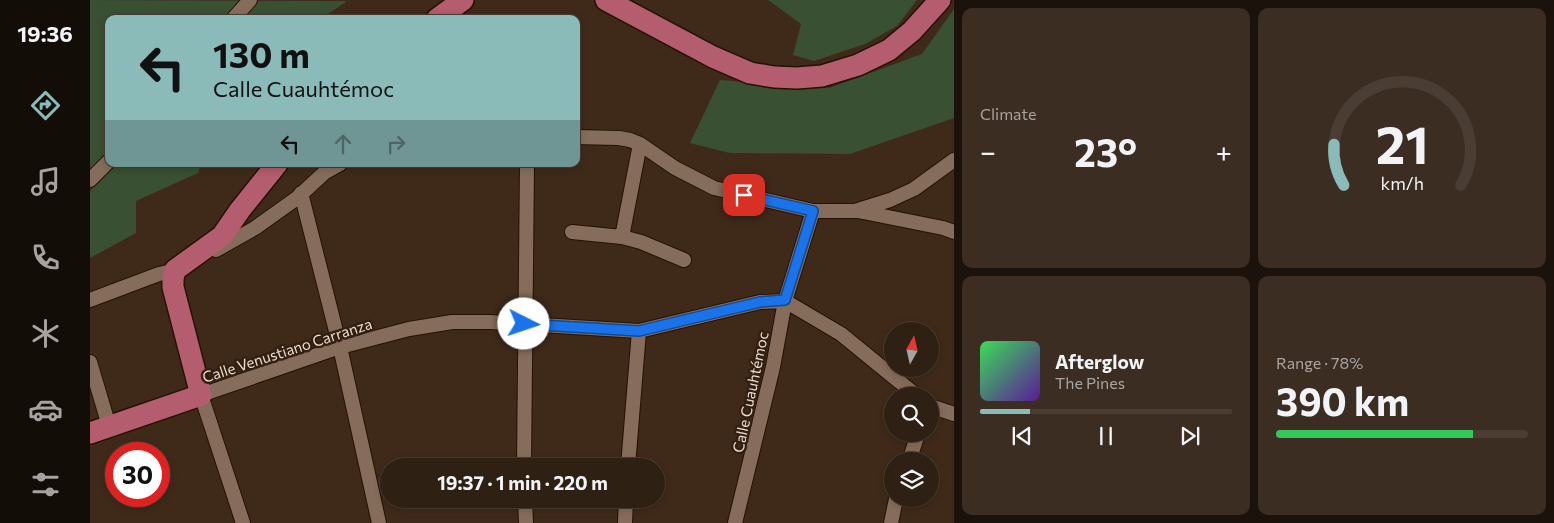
<!DOCTYPE html>
<html lang="en">
<head>
<meta charset="utf-8">
<style>
  body { margin:0; font-family:Commissioner,sans-serif; background:#3b2d22; color:#f1f3f6; height:100vh; display:flex; flex-direction:column; font-size:19px; white-space:nowrap }
  * { box-sizing:border-box; margin:0 }
  p { font-size:16px; color:#a7a3a0 }
  .icon { flex:none; width:28px; height:28px; fill:none; stroke:currentColor; stroke-width:2; stroke-linecap:round; stroke-linejoin:round }
  .map { position:relative; flex:1; overflow:hidden }
  .drawer { display:flex; flex-direction:column; gap:8px; padding:8px; background:#1a120b; width:600px }
  .drawer>* { flex:none }
  .hud { position:absolute; left:15px; top:15px; width:475px; height:152px; border-radius:10px; box-shadow:0 2px 8px #0003,0 0 0 1px #4a3e34; background:#8bbbb9; color:#111; overflow:hidden }
  .needle { width:32px; rotate:8deg }
  .fabs { position:absolute; left:794px; top:322px; display:grid; gap:10px }
  .fabs a { display:grid; place-items:center; width:55px; height:55px; border-radius:50%; background:#2f2014; box-shadow:0 2px 8px #0003,0 0 0 1px #4a3e34; font-size:25px }
  .speed { position:absolute; left:15px; top:442px; display:flex; gap:10px; font-size:25px; font-weight:700; text-align:center }
  .speed>* { display:grid; place-content:center; width:65px; height:65px; border-radius:50%; background:#2f2014; box-shadow:0 2px 8px #0003,0 0 0 1px #4a3e34; line-height:1 }
  .speed .limit { border:8px solid #d22; background:#fff; color:#111 }
  .pin { position:absolute; display:grid; place-items:center; width:42px; height:42px; color:#fff; margin:-21px; border-radius:10px; box-shadow:0 2px 8px #0006 }
  .me { position:absolute; width:55px; margin:-28px; rotate:94deg; stroke-linejoin:round; filter:drop-shadow(0 0 4px #0008) }
  .turn { display:flex; align-items:center; gap:18px; height:105px; padding:0 25px; font-size:22px }
  .turn .icon { width:65px; height:65px; stroke-width:2.5 }
  .turn b { display:block; font-size:35px; line-height:42px }
  .lanes { display:flex; align-items:center; height:48px; padding:0 25px; background:#0003; justify-content:center; gap:25px; direction:ltr }
  .lanes .off { opacity:.35 }
  .big { font-size:38px; font-weight:700; line-height:1.1 }
  .drawer .tile { flex:1; display:flex; flex-direction:column; justify-content:center; gap:8px; min-width:0; padding:0 18px; border-radius:10px; background:#3b2d22 }
  .drawer .dial { align-items:center; gap:0 }
  .dial svg { height:130px; overflow:visible; fill:none; stroke:#4a3e34; stroke-width:7; stroke-linecap:round; text-anchor:middle }
  .dial text { fill:#f1f3f6; stroke:none }
  .song { display:flex; align-items:center; gap:15px }
  .cover { width:60px; height:60px; border-radius:8px; background:linear-gradient(135deg,hsl(130 70% 55%),hsl(270 70% 35%)) }
  .played { height:5px; border-radius:2px; background:linear-gradient(90deg,#8bbbb9 20%,#4a3e34 20%) }
  .keys { display:flex; justify-content:space-around; direction:ltr }
  .heat { display:flex; justify-content:space-between; align-items:center; font-size:28px; direction:ltr }
  .charge { height:8px; border-radius:4px; background:linear-gradient(90deg,#34c759 78%,#4a3e34 0) }
  .drawer .tiles { flex:1; display:grid; gap:8px; grid-template-columns:repeat(2,1fr) }
  .trip { position:absolute; left:290px; top:458px; width:285px; height:50px; border-radius:25px; background:#2f2014; box-shadow:0 2px 8px #0003,0 0 0 1px #4a3e34; font-weight:700; line-height:50px; text-align:center }
  main { display:flex; flex:1; min-height:0 }
  .tab-bar { display:flex; flex-direction:column; width:90px; justify-content:space-around; align-items:center; background:#130d08; color:#a7a3a0 }
  .tab-bar .icon { width:35px; height:35px }
  .tab-bar .selected { color:#8bbbb9 }
  .tab-bar b { font-size:22px; color:#f1f3f6 }
  .map>svg:first-child { display:block }
  .green { fill:#395032 }
  .lines { fill:none; stroke-linecap:round; stroke-linejoin:round }
  .minor-casing { stroke:#251203; stroke-width:16 }
  .primary-casing { stroke:#251203; stroke-width:24 }
  .minor { stroke:#866d5b; stroke-width:14 }
  .primary { stroke:#b45d6e; stroke-width:21 }
  .route-casing { stroke:#114b97; stroke-width:12 }
  .route { stroke:#1a73e8; stroke-width:9 }
  .labels { text-anchor:middle; dominant-baseline:central; stroke-width:5; stroke-linejoin:round; paint-order:stroke }
  .street-label { font-size:15px; fill:#eadbd2; stroke:#342010 }
</style>
</head>
<body>
<main>
<nav class="tab-bar">
<b>19:36</b>
<svg class="icon selected" aria-label="directions" viewBox="0 0 24 24"><path d="M12 3l9 9-9 9-9-9zM9 14v-3h6M13 9l2 2-2 2"/></svg>
<svg class="icon" aria-label="music" viewBox="0 0 24 24"><path d="M9 18V5l10-2v13"/><circle cx="6" cy="18" r="3"/><circle cx="16" cy="16" r="3"/></svg>
<svg class="icon" aria-label="phone" viewBox="0 0 24 24"><path d="M5 4h4l2 5-3 2q2 4 5 5l2-3 5 2v4C11 20 4 13 5 4z"/></svg>
<svg class="icon" aria-label="climate" viewBox="0 0 24 24"><path d="M12 3v18M4 7l16 10M4 17L20 7"/></svg>
<svg class="icon" aria-label="car" viewBox="0 0 24 24"><path d="M5 17H2v-5l4-1 3-4h7l3 4 3 1v5h-3M9 17h6M6 11h13"/><circle cx="7" cy="17" r="2"/><circle cx="17" cy="17" r="2"/></svg>
<svg class="icon" aria-label="filters" viewBox="0 0 24 24"><path d="M4 7h16M4 17h16"/><circle cx="9" cy="7" r="2"/><circle cx="15" cy="17" r="2"/></svg>
</nav>
<div class="map">
<svg width="864" height="523" viewBox="0 0 864 523">
  <rect width="100%" height="100%" fill="#3f2a1a"/>
  <!-- green -->
  <path class="green" d="M 0,0 L 257,1 L 231,19 L 19,19 L 19,164 L 111,164 L 108,173 L 46,201 L 46,233 L 0,258 L 0,191 L 7,184 L 0,178 Z
    M 678,0 L 827,0 L 807,26 L 775,44 L 724,61 L 703,55 L 711,24 Z
    M 864,9 L 864,118 L 760,154 L 640,153 L 600,143 L 630,80 L 739,88 L 832,54 Z"/>
  <g class="lines">
    <!-- minor casing -->
    <g class="minor-casing">
      <path id="minor" d="M 143,19 L 160,0
        M 486,137 L 529,138 L 540,140 L 550,144 L 585,168 L 624,188 L 723,211 L 765,211 L 800,200 L 824,189 L 864,160
        M 0,180 L 19,161
        M 211,193 L 250,347 L 289,523
        M 768,211 L 853,228 L 864,232
        M 482,232 L 532,237 L 551,242 L 594,260
        M 532,237 L 550,144
        M 126,250 L 165,228 L 207,198 L 234,173 L 250,164
        M 0,300 L 69,274 L 91,269
        M 0,362 L 19,426
        M 840,406 L 864,414
        M 819,461 L 828,434
        M 434,466 L 437,164
        M 538,466 L 549,331
        M 435,499 L 436,523
        M 153,523 L 111,395 L 250,347 L 319,329 L 362,322 L 400,322 L 549,331 L 670,302 L 695,301 L 751,334 L 827,396
        M 535,523 L 536,499
        M 645,523 L 683,367 L 695,301 L 723,211
        M 801,523 L 806,499"/>
    </g>
    <!-- primary casing -->
    <g class="primary-casing">
      <path id="primary" d="M 516,0 L 623,57 L 660,73 L 684,77 L 707,78 L 732,76 L 768,65 L 799,50 L 822,31 L 850,0
        M 347,19 L 373,0
        M 0,433 L 111,395 L 83,287 L 83,279 L 85,270 L 132,236 L 150,210 L 187,164"/>
    </g>
    <!-- minor -->
    <use href="#minor" class="minor"/>
    <!-- primary -->
    <use href="#primary" class="primary"/>
  </g>
  <g class="lines">
    <!-- route casing -->
    <g class="route-casing">
      <path id="route" d="M 434,324 L 549,331 L 670,302 L 695,300 L 723,211 L 654,195"/>
    </g>
    <!-- route -->
    <use href="#route" class="route"/>
  </g>
  <g class="labels">
    <!-- street labels -->
    <g class="street-label">
      <text transform="translate(197 350) rotate(-18)">Calle Venustiano Carranza</text>
      <text transform="translate(660 392) rotate(-78)">Calle Cuauhtémoc</text>
    </g>
  </g>
</svg>
<div class="fabs">
<a><svg class="needle" viewBox="-14 -14 28 28"><path d="M0-13l5 13h-10z" fill="#e53935"/><path d="M0 13l5-13h-10z" fill="#a7a3a0"/></svg></a>
<a><svg class="icon" aria-label="search" viewBox="0 0 24 24"><circle cx="10" cy="10" r="6"/><path d="M15 15l6 6"/></svg></a>
<a><svg class="icon" aria-label="layers" viewBox="0 0 24 24"><path d="M12 4l9 5-9 5-9-5zM3 14l9 5 9-5"/></svg></a>
</div>
<div class="speed"><div class="limit">30</div></div>
<div class="pin" style="left:654px;top:195px;background:#d93025"><svg class="icon" aria-label="arrive" viewBox="0 0 24 24"><path d="M6 21V4h12l-3 4 3 4H6"/></svg></div>
<svg class="me" style="left:434px;top:324px" viewBox="-20 -20 40 40"><circle r="19" fill="#fff"/><path d="M0-13L10 11 0 6-10 11z" fill="#1a73e8"/></svg>
<div class="trip">19:37 · 1 min · 220 m</div>
<div class="hud">
<div class="turn"><svg class="icon" aria-label="left" viewBox="0 0 24 24"><path d="M17 20v-9H6M10 6l-5 5 5 5"/></svg><div><b>130 m</b>Calle Cuauhtémoc</div></div>
<div class="lanes"><svg class="icon" aria-label="left" viewBox="0 0 24 24"><path d="M17 20v-9H6M10 6l-5 5 5 5"/></svg><svg class="icon off" aria-label="ahead" viewBox="0 0 24 24"><path d="M12 20V5M6 11l6-6 6 6"/></svg><svg class="icon off" aria-label="right" viewBox="0 0 24 24"><path d="M7 20v-9h11M14 6l5 5-5 5"/></svg></div>
</div>
</div>
<section class="drawer">
<div class="tiles">
<div class="tile"><p>Climate</p>
<div class="heat"><a>−</a><b class="big">23°</b><a>+</a></div>
</div>
<div class="tile dial"><svg viewBox="0 0 100 80">
<path d="M14 69A42 42 0 1 1 86 69"/>
<path d="M14 69A42 42 0 0 1 8 44" stroke="#8bbbb9"/>
<text x="50" y="56" font-size="32" font-weight="700">21</text>
<text x="50" y="72" font-size="11">km/h</text>
</svg></div>
<div class="tile">
<div class="song"><i class="cover"></i><div><b>Afterglow</b><p>The Pines</p></div></div>
<div class="played"></div>
<div class="keys"><svg class="icon" aria-label="previous" viewBox="0 0 24 24"><path d="M18 5L8 12l10 7zM5 5v14"/></svg><svg class="icon" aria-label="pause" viewBox="0 0 24 24"><path d="M8 5v14M16 5v14"/></svg><svg class="icon" aria-label="next" viewBox="0 0 24 24"><path d="M6 5l10 7-10 7zM19 5v14"/></svg></div>
</div>
<div class="tile"><p>Range · 78%</p><b class="big">390 km</b><div class="charge"></div></div>
</div>
</section>
</main>
</body>
</html>
